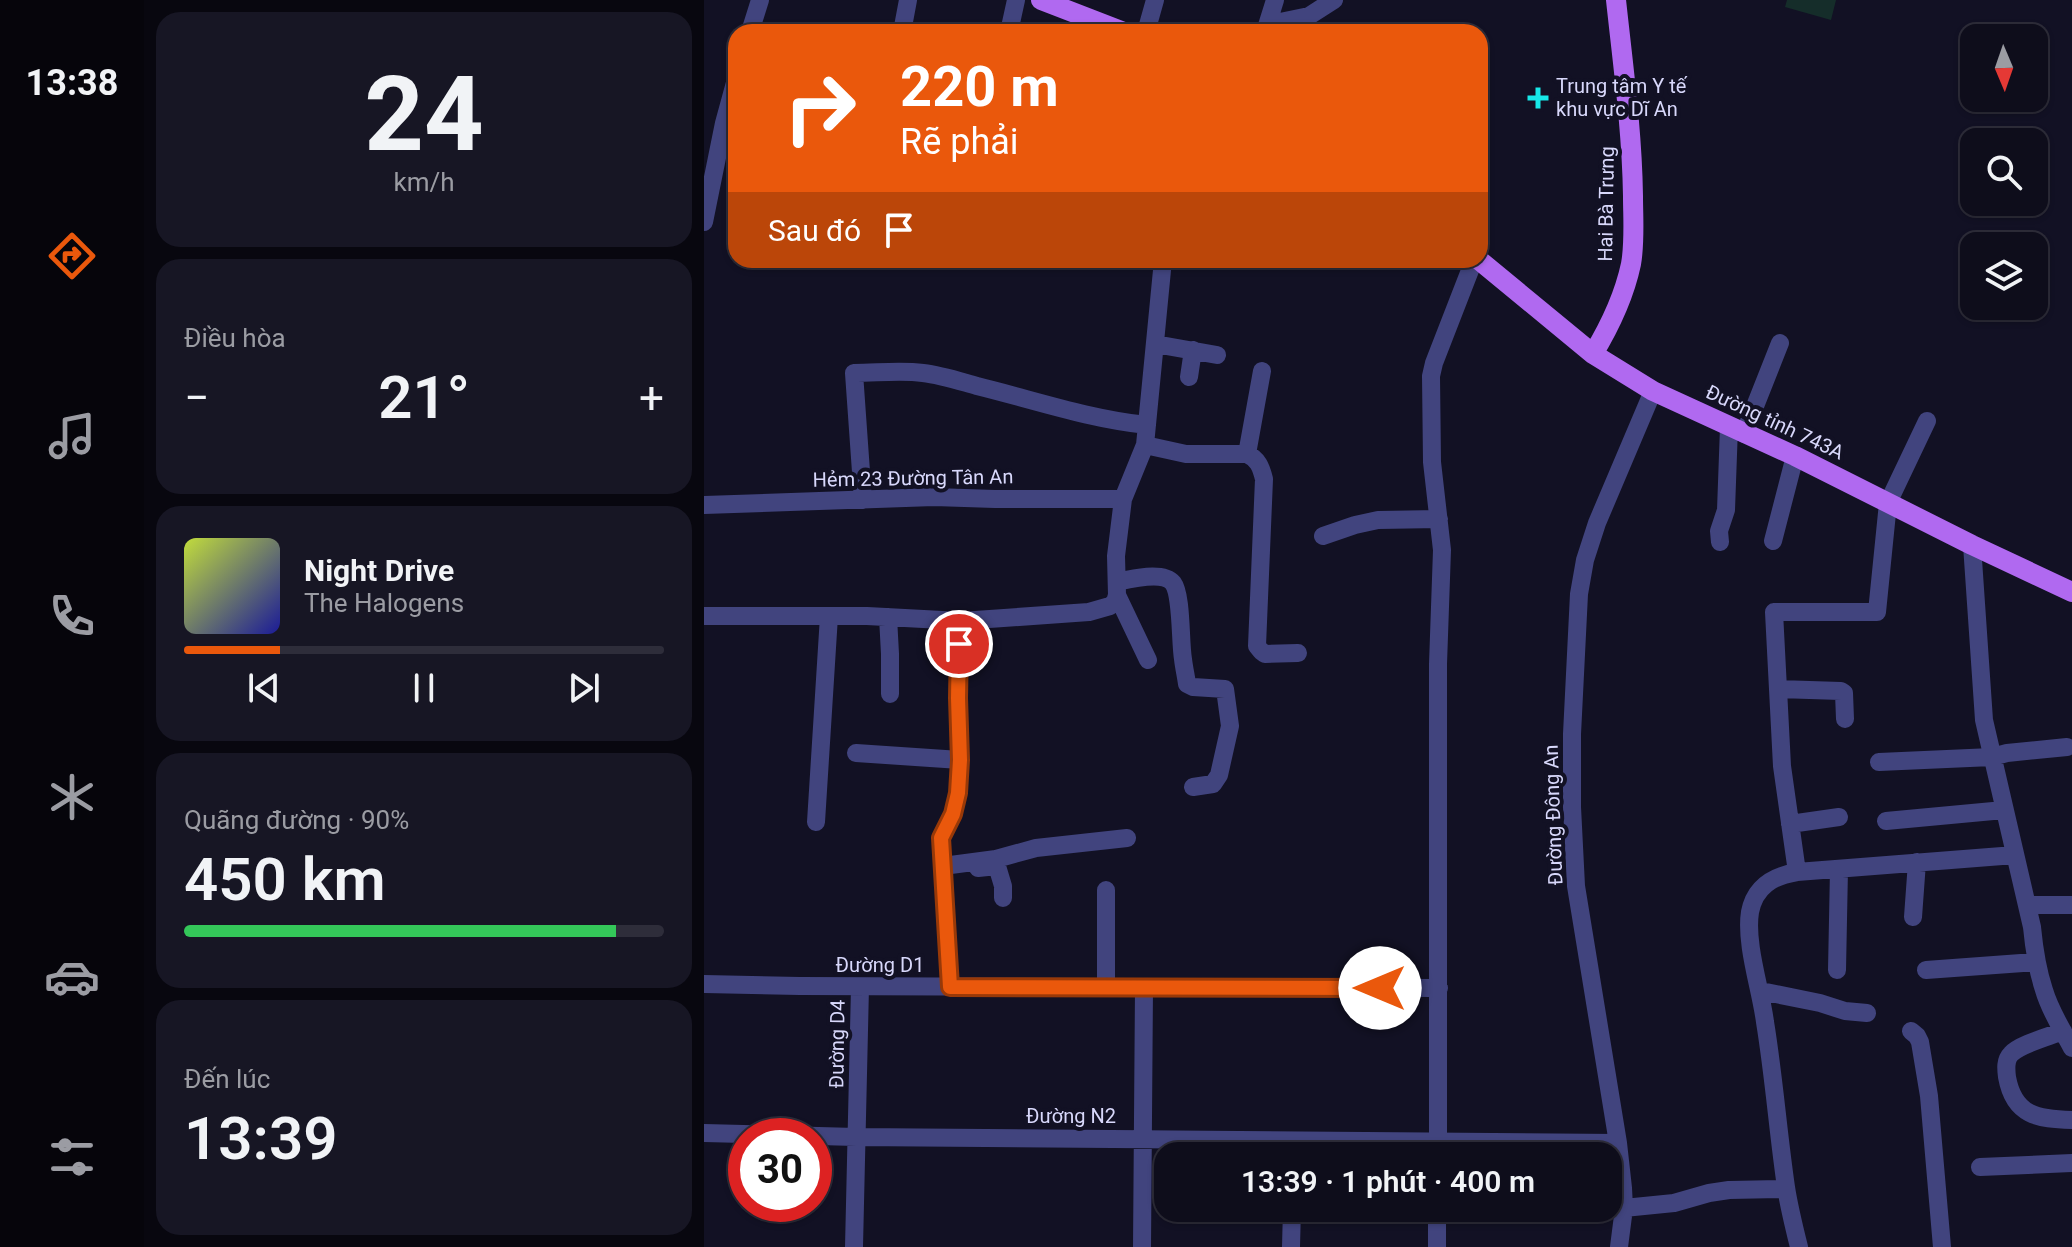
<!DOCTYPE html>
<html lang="vi">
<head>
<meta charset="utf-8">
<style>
  body { margin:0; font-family:Roboto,sans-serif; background:#171624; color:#f1f3f6; height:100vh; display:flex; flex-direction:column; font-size:30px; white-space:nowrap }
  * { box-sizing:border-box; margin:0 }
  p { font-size:26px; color:#9b9ca3 }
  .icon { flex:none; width:44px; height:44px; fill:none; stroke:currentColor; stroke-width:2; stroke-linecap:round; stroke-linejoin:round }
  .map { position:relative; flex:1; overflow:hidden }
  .side { display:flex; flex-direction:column; gap:12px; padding:12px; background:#08070f; width:560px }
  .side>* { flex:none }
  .banner { position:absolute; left:24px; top:24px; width:760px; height:244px; border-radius:24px; box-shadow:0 2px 6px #0004,0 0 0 2px #2e2d3a; background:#ea580c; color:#fff; overflow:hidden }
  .needle { width:52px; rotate:178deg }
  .tools { position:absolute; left:1256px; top:24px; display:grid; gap:16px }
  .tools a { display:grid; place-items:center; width:88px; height:88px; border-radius:16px; background:#0e0d1b; box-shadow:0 2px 6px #0004,0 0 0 2px #2e2d3a; font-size:40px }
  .speed { position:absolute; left:24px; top:1118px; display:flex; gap:16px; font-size:40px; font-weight:700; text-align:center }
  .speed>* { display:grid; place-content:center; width:104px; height:104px; border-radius:50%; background:#0e0d1b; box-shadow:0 2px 6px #0004,0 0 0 2px #2e2d3a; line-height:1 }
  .speed .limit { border:12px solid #d22; background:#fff; color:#111 }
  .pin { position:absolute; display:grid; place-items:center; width:68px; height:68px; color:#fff; margin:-34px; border:4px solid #fff; border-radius:50%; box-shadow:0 2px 8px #0007 }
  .me { position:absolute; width:88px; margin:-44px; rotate:270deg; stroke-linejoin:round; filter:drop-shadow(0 0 6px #0008) }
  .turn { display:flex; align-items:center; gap:28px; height:168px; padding:0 40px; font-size:36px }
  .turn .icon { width:104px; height:104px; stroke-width:2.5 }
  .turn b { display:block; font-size:56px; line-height:68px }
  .then { display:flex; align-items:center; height:76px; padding:0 40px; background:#0003; gap:16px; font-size:30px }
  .big { font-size:60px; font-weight:600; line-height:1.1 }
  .side .widget { flex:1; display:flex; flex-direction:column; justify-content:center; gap:12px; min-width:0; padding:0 28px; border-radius:24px; background:#171624 }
  .side .dial { align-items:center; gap:0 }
  .dial b { font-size:104px; line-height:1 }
  .song { display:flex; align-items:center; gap:24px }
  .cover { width:96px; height:96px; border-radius:12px; background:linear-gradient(135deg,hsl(70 70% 55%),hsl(240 70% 35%)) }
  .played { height:8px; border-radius:4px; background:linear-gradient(90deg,#ea580c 20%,#2e2d3a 20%) }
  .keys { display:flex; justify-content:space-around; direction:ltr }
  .heat { display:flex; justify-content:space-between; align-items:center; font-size:44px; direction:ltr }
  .charge { height:12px; border-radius:6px; background:linear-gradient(90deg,#34c759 90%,#2e2d3a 0) }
  .trip { position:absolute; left:450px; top:1142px; width:468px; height:80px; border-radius:24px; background:#0e0d1b; box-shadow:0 2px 6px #0004,0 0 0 2px #2e2d3a; font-weight:600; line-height:80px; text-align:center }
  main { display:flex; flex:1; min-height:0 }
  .menu { display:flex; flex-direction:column; width:144px; justify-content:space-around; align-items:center; background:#06050b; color:#9b9ca3 }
  .menu .icon { width:56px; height:56px }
  .menu .active { color:#ea580c }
  .menu b { font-size:36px; color:#f1f3f6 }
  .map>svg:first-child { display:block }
  .grass { fill:#152d2a }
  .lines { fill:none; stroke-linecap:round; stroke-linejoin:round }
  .minor { stroke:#41447e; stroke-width:18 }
  .major { stroke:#b069f0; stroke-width:20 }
  .route-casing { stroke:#983908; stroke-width:20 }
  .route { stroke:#ea580c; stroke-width:14 }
  .poi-dot { fill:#17e8e8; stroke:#121124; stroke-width:3 }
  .labels { text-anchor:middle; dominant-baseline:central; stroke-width:8; stroke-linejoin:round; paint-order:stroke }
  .poi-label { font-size:20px; fill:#d8d8fb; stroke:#121124; text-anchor:start }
  .street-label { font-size:20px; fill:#d8d8fb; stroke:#121124 }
</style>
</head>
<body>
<main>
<nav class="menu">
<b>13:38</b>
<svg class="icon active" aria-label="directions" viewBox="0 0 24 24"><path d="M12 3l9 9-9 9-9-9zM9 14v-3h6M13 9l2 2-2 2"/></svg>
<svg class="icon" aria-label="music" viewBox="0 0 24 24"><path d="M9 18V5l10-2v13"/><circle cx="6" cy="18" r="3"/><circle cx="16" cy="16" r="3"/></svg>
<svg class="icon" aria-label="phone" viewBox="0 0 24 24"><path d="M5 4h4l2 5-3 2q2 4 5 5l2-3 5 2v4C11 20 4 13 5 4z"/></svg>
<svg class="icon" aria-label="climate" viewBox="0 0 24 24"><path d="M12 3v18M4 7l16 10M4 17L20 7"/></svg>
<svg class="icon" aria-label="car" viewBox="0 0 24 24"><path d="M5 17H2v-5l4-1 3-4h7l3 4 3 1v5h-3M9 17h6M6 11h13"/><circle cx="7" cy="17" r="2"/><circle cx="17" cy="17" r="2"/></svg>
<svg class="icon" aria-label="filters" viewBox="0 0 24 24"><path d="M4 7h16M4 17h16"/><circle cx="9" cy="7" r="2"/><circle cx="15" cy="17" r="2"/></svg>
</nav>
<section class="side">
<div class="widget dial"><b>24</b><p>km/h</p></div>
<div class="widget"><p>Điều hòa</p>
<div class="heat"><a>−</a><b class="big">21°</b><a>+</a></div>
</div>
<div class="widget">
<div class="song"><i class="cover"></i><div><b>Night Drive</b><p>The Halogens</p></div></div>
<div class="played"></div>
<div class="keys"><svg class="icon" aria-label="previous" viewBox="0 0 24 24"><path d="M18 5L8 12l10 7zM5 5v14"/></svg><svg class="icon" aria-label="pause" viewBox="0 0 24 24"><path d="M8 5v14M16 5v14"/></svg><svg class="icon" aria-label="next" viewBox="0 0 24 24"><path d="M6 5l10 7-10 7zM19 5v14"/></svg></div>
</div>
<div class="widget"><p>Quãng đường · 90%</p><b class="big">450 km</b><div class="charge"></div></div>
<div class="widget"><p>Đến lúc</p><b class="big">13:39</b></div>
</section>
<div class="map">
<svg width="1368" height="1247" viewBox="0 0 1368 1247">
  <rect width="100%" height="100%" fill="#121124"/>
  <!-- grass -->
  <path class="grass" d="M 1083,0 L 1132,0 L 1127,20 L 1081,7 Z"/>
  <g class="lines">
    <!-- minor -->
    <path class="minor" d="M 562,30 L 576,22 L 605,16 L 630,0
      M 46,32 L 56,0
      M 198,32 L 204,0
      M 305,32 L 312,0
      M 442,32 L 451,0
      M 561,32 L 571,0
      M 0,222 L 20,123 L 32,79
      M 459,260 L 441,445 L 482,454 L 543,454 C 554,459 557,467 560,479 L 553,646 L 557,651 L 561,654 L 594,653
      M 451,344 L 513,355
      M 485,377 L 489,350
      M 1040,434 L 1076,343
      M 543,454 L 558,371
      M 159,500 L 150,373 C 173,373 196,370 219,373 C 237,375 255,381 273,386 C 330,400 385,419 443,425
      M 0,505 L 230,497 L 291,499 L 419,499
      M 619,536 L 651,525 L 674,520 L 735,519
      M 1069,541 L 1091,456
      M 1016,542 L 1015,531 L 1022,510 L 1025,427
      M 1268,545 L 1280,720 L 1328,927 C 1330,948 1333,969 1340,990 C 1346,1011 1358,1029 1368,1048
      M 413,582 C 426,579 459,571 469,583 C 478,595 476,642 479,659 C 480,668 482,676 483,684 L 489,687 L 521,689 L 526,726 L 515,775 L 509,784 L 489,787
      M 413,595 L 444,660
      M 0,616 L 125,616
      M 184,617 L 186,654 L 186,694
      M 1074,689 L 1137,691 L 1140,693 L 1141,719
      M 152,753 L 256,760 L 254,698 L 257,621
      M 1175,762 L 1288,757 L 1303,753 L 1363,747
      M 1182,821 L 1300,810
      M 112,822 L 125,616 L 163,616 L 257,621 L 385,612 L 406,606 L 411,602 L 413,595 L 412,556 L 419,499 L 441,445
      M 1086,824 L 1135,817
      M 239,866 L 292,859 L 332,848 L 423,838
      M 274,868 L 293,866 L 299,886 L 299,898
      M 1093,872 L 1078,766 L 1070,612 L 1173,612 L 1184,503 L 1223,421
      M 1323,905 L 1368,905
      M 1209,917 L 1213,862
      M 1133,970 L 1135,869
      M 1222,970 L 1332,962
      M 0,984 L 96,986 L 735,988
      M 246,987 L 237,838 L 249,814 L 254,793 L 256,760
      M 402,988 L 402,890
      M 1057,991 L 1116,1003 L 1141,1011 L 1163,1013
      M 1207,1031 L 1213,1036 L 1216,1042 L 1225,1096 L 1238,1247
      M 1359,1031 C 1347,1036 1316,1044 1307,1054 C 1301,1060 1302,1069 1303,1077 C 1310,1116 1334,1119 1368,1120
      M 0,1133 L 152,1137 L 914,1143
      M 734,1156 L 734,664 L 738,550 L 728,462 L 727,376 L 730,363 L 770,260
      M 1276,1167 L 1368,1163
      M 920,1208 L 970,1203 L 1005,1193 L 1025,1190 L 1082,1189
      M 150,1247 L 156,987
      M 438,1247 L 440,988
      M 587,1247 L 588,1208
      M 733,1247 L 733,1208
      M 915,1247 L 920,1208 L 919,1188 L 914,1143 L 872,886 L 868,807 L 868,734 L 875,594 L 881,560 L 893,523 L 949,391
      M 1095,1247 C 1090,1227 1085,1207 1082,1187 C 1074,1132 1070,1077 1061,1022 C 1057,990 1041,944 1046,912 C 1051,886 1069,876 1093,872 L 1311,855"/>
    <!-- major -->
    <path class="major" d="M 337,0 L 420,32
      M 775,260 L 889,354 L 949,391 L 1091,456 L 1268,545 L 1368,592
      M 889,354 C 906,326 920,297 927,264 C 931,242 929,218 929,196 C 928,130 919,65 912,0"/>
  </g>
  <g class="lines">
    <!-- route casing -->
    <g class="route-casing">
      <path id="route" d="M 255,644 L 254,698 L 256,760 L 254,793 L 249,814 L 237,838 L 246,987 L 676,988"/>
    </g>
    <!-- route -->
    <use href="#route" class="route"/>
  </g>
  <!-- markers -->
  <path class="poi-dot" d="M830 86h8v8h8v8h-8v8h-8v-8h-8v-8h8z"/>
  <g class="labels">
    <!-- poi labels -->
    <g class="poi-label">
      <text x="852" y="86">Trung tâm Y tế<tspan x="852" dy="23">khu vực Dĩ An</tspan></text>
    </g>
    <!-- street labels -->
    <g class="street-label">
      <text transform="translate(902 204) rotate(-89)">Hai Bà Trưng</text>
      <text transform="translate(1071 422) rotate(25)">Đường tỉnh 743A</text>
      <text transform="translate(209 478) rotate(-1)">Hẻm 23 Đường Tân An</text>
      <text transform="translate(849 815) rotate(-92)">Đường Đông An</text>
      <text x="176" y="965">Đường D1</text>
      <text transform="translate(133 1044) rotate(-89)">Đường D4</text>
      <text x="367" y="1116">Đường N2</text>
    </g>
  </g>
</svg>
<div class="tools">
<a><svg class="needle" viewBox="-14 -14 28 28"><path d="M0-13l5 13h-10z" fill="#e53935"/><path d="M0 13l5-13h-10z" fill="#9b9ca3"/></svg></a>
<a><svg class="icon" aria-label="search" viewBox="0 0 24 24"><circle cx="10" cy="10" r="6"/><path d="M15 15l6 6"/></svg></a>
<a><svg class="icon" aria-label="layers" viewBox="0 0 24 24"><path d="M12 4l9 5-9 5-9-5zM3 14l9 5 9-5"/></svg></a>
</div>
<div class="speed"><div class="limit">30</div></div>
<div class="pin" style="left:255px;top:644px;background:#d93025"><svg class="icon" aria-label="arrive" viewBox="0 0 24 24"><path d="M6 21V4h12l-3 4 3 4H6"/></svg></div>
<svg class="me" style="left:676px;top:988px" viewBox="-20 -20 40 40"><circle r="19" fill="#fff"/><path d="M0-13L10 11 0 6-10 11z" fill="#ea580c"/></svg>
<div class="trip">13:39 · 1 phút · 400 m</div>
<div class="banner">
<div class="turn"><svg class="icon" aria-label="right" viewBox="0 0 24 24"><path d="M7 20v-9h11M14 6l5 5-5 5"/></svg><div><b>220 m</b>Rẽ phải</div></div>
<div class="then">Sau đó<svg class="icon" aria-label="arrive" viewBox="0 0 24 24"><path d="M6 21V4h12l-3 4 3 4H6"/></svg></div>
</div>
</div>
</main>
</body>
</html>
